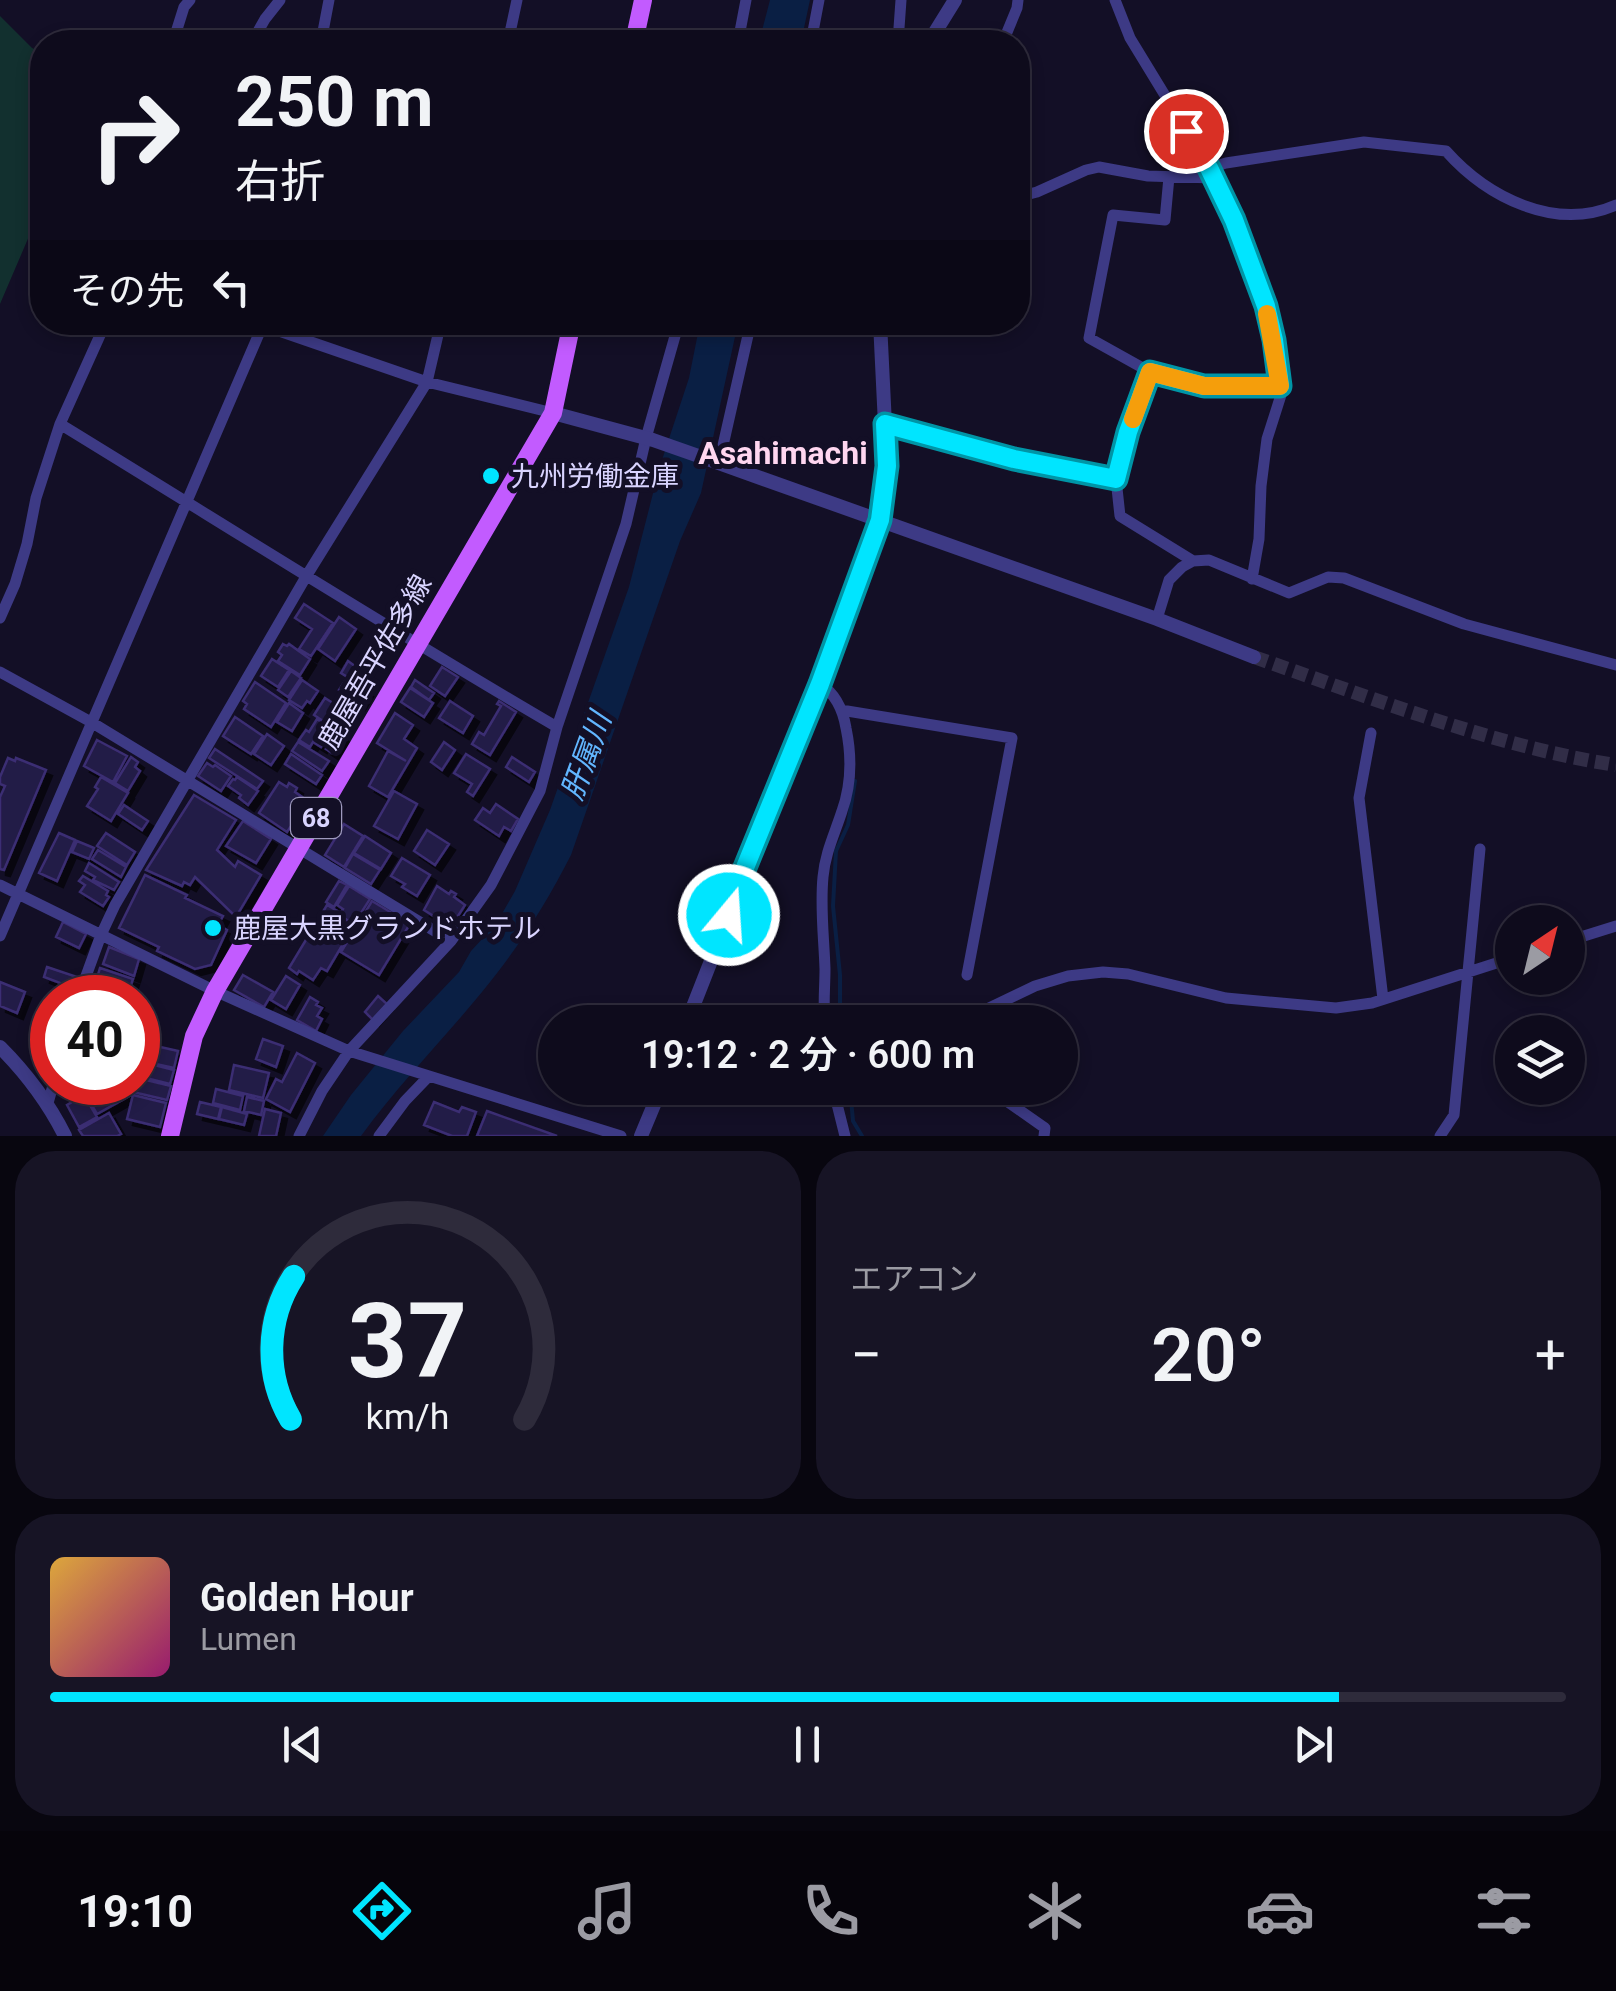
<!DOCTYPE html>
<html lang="ja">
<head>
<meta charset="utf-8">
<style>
  body { margin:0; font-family:Roboto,"Noto Sans JP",sans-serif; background:#171425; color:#f1f3f6; height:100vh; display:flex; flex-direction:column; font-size:38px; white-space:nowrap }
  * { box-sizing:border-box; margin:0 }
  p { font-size:32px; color:#9b9ba3 }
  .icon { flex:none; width:55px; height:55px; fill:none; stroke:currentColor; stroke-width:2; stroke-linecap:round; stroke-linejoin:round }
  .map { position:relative; height:1136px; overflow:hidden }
  .drawer { display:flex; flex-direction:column; gap:15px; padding:15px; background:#08060f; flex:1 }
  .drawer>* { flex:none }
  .hud { position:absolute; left:30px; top:30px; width:1000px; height:305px; border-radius:40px; box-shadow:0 5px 15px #0003,0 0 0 2px #2e2b3b; background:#0e0b1c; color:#f1f3f6; overflow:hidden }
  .needle { width:65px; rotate:35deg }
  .fabs { position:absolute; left:1495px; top:905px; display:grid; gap:20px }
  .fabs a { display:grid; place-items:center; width:90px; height:90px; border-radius:50%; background:#0e0b1c; box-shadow:0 5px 15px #0003,0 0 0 2px #2e2b3b; font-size:50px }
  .speed { position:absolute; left:30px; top:975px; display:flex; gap:20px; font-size:50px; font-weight:700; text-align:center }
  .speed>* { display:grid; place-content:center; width:130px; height:130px; border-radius:50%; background:#0e0b1c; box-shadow:0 5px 15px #0003,0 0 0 2px #2e2b3b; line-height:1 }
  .speed .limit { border:15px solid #d22; background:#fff; color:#111 }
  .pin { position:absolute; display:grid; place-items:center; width:85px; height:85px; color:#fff; margin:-42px; border:5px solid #fff; border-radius:50%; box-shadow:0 2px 10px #0007 }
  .me { position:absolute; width:110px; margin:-55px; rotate:18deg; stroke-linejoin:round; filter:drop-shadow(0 0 8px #0008) }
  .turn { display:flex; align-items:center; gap:35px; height:210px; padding:0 40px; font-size:45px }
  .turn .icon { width:130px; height:130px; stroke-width:2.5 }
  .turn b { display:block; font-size:70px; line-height:85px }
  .then { display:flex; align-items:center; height:95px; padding:0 40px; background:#0003; gap:20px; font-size:38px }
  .big { font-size:75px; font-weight:600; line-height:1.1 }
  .drawer .card { flex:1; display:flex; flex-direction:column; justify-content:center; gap:15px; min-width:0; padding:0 35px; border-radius:40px; background:#171425 }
  .drawer .dial { align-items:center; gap:0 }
  .dial svg { height:260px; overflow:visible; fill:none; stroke:#2e2b3b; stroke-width:7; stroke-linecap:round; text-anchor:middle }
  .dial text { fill:#f1f3f6; stroke:none }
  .song { display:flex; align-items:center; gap:30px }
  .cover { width:120px; height:120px; border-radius:15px; background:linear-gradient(135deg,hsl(40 70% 55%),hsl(320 70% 35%)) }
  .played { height:10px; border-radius:5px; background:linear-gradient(90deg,#00e5ff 85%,#2e2b3b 85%) }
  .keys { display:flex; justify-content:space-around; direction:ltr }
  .heat { display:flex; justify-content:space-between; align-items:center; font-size:55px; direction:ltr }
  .drawer .tiles { flex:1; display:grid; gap:15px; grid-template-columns:1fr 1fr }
  .card:last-child { grid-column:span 2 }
  .trip { position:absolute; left:538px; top:1005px; width:540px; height:100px; border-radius:50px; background:#0e0b1c; box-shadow:0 5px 15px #0003,0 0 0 2px #2e2b3b; font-weight:600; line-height:100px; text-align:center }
  .menu { display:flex; height:160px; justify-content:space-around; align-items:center; background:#06040b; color:#9b9ba3 }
  .menu .icon { width:70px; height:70px }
  .menu .current { color:#00e5ff }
  .menu b { font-size:45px; color:#f1f3f6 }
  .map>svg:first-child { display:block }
  .green { fill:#12302f }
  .water { fill:#0a1f44 }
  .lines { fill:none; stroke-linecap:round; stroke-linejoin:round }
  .stream { stroke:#0a1f44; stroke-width:4 }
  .building { fill:#241b47; stroke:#3b2d73; stroke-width:2.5; filter:url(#shadow) }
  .tertiary-tunnel { stroke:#312d47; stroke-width:14; stroke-dasharray:14 7; stroke-linecap:butt }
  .minor { stroke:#3d3a85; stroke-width:11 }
  .tertiary { stroke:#3d3a85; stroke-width:14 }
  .primary { stroke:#c25bff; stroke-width:18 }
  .route-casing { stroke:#0095a6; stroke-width:25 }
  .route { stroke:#00e5ff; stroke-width:18 }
  .slow { stroke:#f59e0b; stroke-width:18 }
  .poi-dot { fill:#00e5ff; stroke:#130f26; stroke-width:4 }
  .labels { text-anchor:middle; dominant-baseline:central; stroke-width:10; stroke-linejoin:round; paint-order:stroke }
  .shield { fill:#130f26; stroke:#9e99be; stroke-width:2.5 }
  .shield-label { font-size:25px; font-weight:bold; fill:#d9d4ff }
  .poi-label { font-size:28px; fill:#d9d4ff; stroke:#130f26; text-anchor:start }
  .street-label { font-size:28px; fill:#d9d4ff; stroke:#130f26 }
  .water-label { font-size:30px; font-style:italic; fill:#62b6ff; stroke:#130f26 }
  .quarter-label { font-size:32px; font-weight:bold; fill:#ffd6f0; stroke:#130f26 }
</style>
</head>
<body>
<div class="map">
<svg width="1616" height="1136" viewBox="0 0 1616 1136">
  <defs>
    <filter id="shadow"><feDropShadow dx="6" dy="6" stdDeviation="0" flood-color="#0009"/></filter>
  </defs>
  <rect width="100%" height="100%" fill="#130f26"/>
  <!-- green -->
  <path class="green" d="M 0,16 L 32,48 L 42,52 L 42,206 L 0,304 Z"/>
  <!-- water -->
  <path class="water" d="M 770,0 L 810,0 L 801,42 L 759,42 Z
    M 700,323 L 738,323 L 701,493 L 680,541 L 571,855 C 546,904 517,950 482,992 C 442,1041 398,1085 361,1136 L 323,1136 L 351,1095 L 403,1031 L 459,972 L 471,951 L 496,924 L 515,891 L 550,810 L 629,587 L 660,466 L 689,378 Z"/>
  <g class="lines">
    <!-- stream -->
    <path class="stream" d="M 840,1022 L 840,975 L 833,906 L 836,851 L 848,825 L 855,781
      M 850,1088 L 853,1121 L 862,1136"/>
  </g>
  <!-- building -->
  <path class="building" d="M 304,604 L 333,623 L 311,656 L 299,649 L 312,629 L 295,618 Z
    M 339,617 L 356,629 L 335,661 L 318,649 Z
    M 283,644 L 287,646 L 289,644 L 310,659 L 300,675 L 278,661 L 282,655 L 278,652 Z
    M 272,659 L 289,670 L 278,687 L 261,676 Z
    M 348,661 L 356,667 L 349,678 L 341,673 Z
    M 442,667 L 458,677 L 445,696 L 430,686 Z
    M 291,671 L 301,678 L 288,697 L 278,690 Z
    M 347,678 L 367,691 L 359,704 L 339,690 Z
    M 302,680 L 318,691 L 310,703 L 307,701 L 302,708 L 289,700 Z
    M 415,680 L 434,693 L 429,700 L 411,687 Z
    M 255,682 L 286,703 L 271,727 L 244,709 L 247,704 L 243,701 Z
    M 410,688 L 433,703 L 424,717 L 401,702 Z
    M 325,698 L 347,712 L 335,729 L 314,715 Z
    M 450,701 L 473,716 L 463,733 L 439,718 Z
    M 499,701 L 516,712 L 490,755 L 472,744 L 479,732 L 484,735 L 501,706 L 497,704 Z
    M 289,703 L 303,713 L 292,731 L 277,722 Z
    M 395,713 L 413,725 L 404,739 L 417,748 L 388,797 L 369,786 L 388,751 L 406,761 L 377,743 Z
    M 235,717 L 263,736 L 251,754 L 223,736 Z
    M 317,719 L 343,736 L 332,753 L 326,749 L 329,745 L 324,742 L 321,747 L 313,742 L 310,747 L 299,740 L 306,730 L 309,732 Z
    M 267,734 L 284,746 L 271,765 L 254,754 Z
    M 97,740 L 127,756 L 113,782 L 84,766 Z
    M 298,742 L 329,761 L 322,771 L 292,751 Z
    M 444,742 L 455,750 L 442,770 L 431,762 Z
    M 215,749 L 263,781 L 257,789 L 209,758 Z
    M 291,754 L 322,775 L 316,784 L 285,764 Z
    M 466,754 L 490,769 L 473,796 L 467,792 L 472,784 L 454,773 Z
    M 131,757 L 138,762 L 135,767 L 140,771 L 128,791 L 115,783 Z
    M 512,757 L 535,772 L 529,782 L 506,767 Z
    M 8,758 L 15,761 L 16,758 L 46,770 L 4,870 L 0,869 L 0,797 L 5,786 L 0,784 L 0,777 Z
    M 207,763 L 213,767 L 215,765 L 231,776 L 221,791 L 198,776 Z
    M 101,777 L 128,793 L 111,821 L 87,806 L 98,789 L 95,787 Z
    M 237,777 L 258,791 L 248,805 L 239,798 L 241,795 L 228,786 L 233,779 L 235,780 Z
    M 279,782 L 287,787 L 289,783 L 297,788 L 295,792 L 308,801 L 287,832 L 259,813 Z
    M 394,791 L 417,804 L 398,839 L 374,826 Z
    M 194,795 L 236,820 L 217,850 L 235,867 L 238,861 L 261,875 L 236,917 L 195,877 L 190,885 L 184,882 L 182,886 L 146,870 Z
    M 496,804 L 518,819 L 511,831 L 504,827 L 499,836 L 475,820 L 483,808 L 490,813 Z
    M 124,805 L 148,821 L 142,830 L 118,814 Z
    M 243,821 L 271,839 L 256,863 L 226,846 Z
    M 344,824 L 363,836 L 344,867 L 325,855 Z
    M 427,830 L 449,844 L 435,865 L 414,851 Z
    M 59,833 L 75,840 L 57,881 L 39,873 Z
    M 106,833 L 135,852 L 127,865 L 97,846 Z
    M 365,836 L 391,853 L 381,869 L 354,853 Z
    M 77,841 L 94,848 L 89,859 L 72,852 Z
    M 98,850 L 126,867 L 121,877 L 92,859 Z
    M 353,854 L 380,870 L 371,884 L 345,868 Z
    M 402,858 L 430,875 L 417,896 L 402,887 L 405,884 L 391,876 Z
    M 89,863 L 119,882 L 114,890 L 93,880 L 95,877 L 85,871 Z
    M 145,875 L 187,895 L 185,898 L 223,916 L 218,925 L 227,930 L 211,965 L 195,969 L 157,951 L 159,947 L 119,928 Z
    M 83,876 L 108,891 L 106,895 L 109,897 L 103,906 L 80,892 L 85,885 L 79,881 Z
    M 339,881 L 347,885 L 334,907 L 326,902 Z
    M 349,886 L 370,899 L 354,924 L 339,915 L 343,909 L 337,905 Z
    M 437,886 L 449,894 L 451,891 L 456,894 L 454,897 L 465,905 L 451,927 L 424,910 Z
    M 372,901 L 410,924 L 379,975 L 341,952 Z
    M 327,905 L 339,912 L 336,917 L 353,927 L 327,971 L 321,968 L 313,980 L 299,971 L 297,974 L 289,968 Z
    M 63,922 L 86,934 L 79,948 L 56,937 Z
    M 109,947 L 139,959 L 134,976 L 103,964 Z
    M 47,967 L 80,978 L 76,989 L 44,977 Z
    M 100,968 L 133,979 L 128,994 L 105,987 L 107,981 L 97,978 Z
    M 243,975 L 273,992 L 264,1007 L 234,990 Z
    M 286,976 L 300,985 L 286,1009 L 271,1000 Z
    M 0,982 L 25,992 L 17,1013 L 0,1006 Z
    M 378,996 L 387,1004 L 373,1020 L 365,1012 Z
    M 310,997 L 318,1002 L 316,1005 L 322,1008 L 317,1016 L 322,1019 L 316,1031 L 297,1020 Z
    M 263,1039 L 283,1046 L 276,1067 L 256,1059 Z
    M 138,1042 L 178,1051 L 174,1068 L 138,1060 Z
    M 297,1053 L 315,1063 L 290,1112 L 266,1099 L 276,1079 L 282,1082 Z
    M 138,1061 L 174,1070 L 170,1084 L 138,1076 Z
    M 234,1065 L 269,1073 L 263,1098 L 229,1090 Z
    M 138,1078 L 171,1086 L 167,1100 L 133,1092 Z
    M 95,1082 L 128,1082 L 131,1095 L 97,1114 L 83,1090 Z
    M 216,1089 L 243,1096 L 240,1110 L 213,1103 Z
    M 84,1095 L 97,1117 L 79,1127 L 67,1105 Z
    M 133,1095 L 166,1103 L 160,1127 L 127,1119 Z
    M 247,1097 L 264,1101 L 261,1115 L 244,1111 Z
    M 200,1102 L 221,1107 L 218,1119 L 197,1114 Z
    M 434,1102 L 459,1112 L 462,1107 L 476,1112 L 467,1136 L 452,1136 L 424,1125 Z
    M 222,1107 L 247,1114 L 244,1125 L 219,1119 Z
    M 265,1109 L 281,1113 L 276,1136 L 259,1136 Z
    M 487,1111 L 557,1136 L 477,1136 Z
    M 109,1113 L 121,1134 L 117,1136 L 83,1136 L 79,1130 Z"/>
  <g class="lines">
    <!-- tertiary-tunnel -->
    <path class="tertiary-tunnel" d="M 1254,657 C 1369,697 1496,747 1616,765"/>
    <!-- minor -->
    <path class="minor" d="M 1115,0 L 1130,38 L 1205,161 L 1233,220 L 1265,306 L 1273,340 L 1281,395 L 1267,439 L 1261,486 L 1259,539 L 1252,579
      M 173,42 L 184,7 L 190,0
      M 252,42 L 265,19 L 280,0
      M 321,42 L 329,0
      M 508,42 L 517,0
      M 738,42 L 746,0
      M 811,42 L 819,0
      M 898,42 L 901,0
      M 1003,42 L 1017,8 L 1018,0
      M 1209,168 L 1226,163 L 1364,142 L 1446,151 C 1487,197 1555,232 1616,205
      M 1169,177 L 1165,220 L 1113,215 L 1089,338 L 1150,372 L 1128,432 L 1116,479 L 1120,516 L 1193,561
      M 1018,197 L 1037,192 L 1086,170 L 1099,167 L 1148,176 L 1214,178
      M 253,322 L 427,382 L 553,413
      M 1150,372 L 1204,386 L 1280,386
      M 885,423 L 1014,459 L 1116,479
      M 60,424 C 225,525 389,629 557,727
      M 719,463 L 751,322
      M 0,618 L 15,584 L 27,544 L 36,498 L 60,424 L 106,322
      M 1157,619 L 1169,580 L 1182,567 L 1193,561 L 1209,560 L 1289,593 L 1328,577 L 1344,578 L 1464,624 L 1616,665
      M 0,672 L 91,722 L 451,941
      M 820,684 C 836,694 843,710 846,728 C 852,757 852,783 842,811 C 835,833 825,853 823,877 C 820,908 824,938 825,969 C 825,987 823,1005 825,1022
      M 841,710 L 1012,738 L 967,975
      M 1371,733 L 1359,798 L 1383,999
      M 0,885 L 215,991 L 349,1051 L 621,1136
      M 0,936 L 264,322
      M 1568,941 L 1616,926
      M 78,998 L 101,935 L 115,905 L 307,575 L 427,382 L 441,322
      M 970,1022 L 985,1010 L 1035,986 L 1068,976 L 1103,972 L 1128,974 L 1226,998 L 1336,1008 L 1372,1003 L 1512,958
      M 833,1088 L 845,1136
      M 988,1088 L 1045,1128 L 1044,1136
      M 48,1103 L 54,1082
      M 299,1136 L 322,1091 L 349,1051 L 451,941 L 491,885 L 540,791 L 557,727 L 626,524 L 646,438 L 679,322
      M 379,1136 L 405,1101 L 429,1076
      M 1440,1136 L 1454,1115 L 1480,849"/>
    <!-- tertiary -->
    <path class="tertiary" d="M 929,42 L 955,0
      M 553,413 L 653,440 L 710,460 L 1157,619 L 1254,657
      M 687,1022 L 729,915 L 744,870 L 820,684 L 880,520 L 887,466 L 880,322
      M 0,1047 C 27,1074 48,1102 65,1136
      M 641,1136 L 661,1088"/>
    <!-- primary -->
    <path class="primary" d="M 634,42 L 643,0
      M 170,1136 L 194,1036 L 215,991 L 553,413 L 572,322"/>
  </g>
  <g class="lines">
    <!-- route casing -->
    <g class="route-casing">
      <path id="route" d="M 729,915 L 744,870 L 820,684 L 880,520 L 887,466 L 885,424 L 1014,459 L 1116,479 L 1128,432 L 1150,372 L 1204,386 L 1280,386 L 1274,340 L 1266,306 L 1234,220 L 1209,168 L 1186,131"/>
    </g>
    <!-- route -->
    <use href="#route" class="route"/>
    <!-- slow -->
    <path class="slow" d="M 1133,419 L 1150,372 L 1204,386 L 1280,386 L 1267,314"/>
  </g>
  <!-- markers -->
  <g class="poi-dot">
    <circle cx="491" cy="476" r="10"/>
    <circle cx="213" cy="928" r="10"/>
  </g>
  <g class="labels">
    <!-- shield labels -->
    <rect class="shield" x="291" y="798" width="50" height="40" rx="8"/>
    <g class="shield-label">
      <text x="316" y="818">68</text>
    </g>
    <!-- poi labels -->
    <g class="poi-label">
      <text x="511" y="476">九州労働金庫</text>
      <text x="233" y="928">鹿屋大黒グランドホテル</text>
    </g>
    <!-- street labels -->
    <g class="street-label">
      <text transform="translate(375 662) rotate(-60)">鹿屋吾平佐多線</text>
    </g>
    <!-- water labels -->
    <g class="water-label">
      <text transform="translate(586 756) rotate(-70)">肝属川</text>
    </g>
    <!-- quarter labels -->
    <g class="quarter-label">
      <text x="783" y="453">Asahimachi</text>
    </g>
  </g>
</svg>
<div class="fabs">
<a><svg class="needle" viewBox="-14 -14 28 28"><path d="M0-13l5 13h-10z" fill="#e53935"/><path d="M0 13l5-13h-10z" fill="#9b9ba3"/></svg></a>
<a><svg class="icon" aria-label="layers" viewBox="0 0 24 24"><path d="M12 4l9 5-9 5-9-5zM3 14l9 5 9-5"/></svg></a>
</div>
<div class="speed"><div class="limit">40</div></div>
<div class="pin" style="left:1186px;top:131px;background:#d93025"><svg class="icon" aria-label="arrive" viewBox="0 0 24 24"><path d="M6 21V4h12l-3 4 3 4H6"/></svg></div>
<svg class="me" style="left:729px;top:915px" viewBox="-20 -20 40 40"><circle r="17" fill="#00e5ff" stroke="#fff" stroke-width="3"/><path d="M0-11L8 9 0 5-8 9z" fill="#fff"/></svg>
<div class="trip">19:12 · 2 分 · 600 m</div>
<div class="hud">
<div class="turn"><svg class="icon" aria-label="right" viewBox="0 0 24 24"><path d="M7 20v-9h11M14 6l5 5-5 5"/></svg><div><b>250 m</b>右折</div></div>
<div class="then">その先<svg class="icon" aria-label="left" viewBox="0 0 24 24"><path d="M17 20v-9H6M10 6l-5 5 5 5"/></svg></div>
</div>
</div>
<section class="drawer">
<div class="tiles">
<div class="card dial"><svg viewBox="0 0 100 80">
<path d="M14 69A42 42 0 1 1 86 69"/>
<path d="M14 69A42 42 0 0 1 15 25" stroke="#00e5ff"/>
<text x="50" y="56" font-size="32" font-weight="700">37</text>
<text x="50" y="72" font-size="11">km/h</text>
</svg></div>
<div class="card"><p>エアコン</p>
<div class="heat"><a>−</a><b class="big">20°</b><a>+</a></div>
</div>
<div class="card">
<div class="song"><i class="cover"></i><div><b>Golden Hour</b><p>Lumen</p></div></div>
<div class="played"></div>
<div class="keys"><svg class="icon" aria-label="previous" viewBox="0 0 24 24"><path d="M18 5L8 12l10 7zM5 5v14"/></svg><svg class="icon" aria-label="pause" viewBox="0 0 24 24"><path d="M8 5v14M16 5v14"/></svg><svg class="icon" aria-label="next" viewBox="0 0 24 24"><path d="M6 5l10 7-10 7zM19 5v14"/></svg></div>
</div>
</div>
</section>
<nav class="menu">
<b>19:10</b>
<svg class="icon current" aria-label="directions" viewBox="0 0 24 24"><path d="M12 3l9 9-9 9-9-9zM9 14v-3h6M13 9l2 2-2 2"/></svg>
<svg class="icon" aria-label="music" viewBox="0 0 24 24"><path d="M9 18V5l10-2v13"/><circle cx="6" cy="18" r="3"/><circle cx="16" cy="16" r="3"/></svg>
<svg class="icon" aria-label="phone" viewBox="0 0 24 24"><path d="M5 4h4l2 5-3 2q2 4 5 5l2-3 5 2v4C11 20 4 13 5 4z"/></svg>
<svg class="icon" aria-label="climate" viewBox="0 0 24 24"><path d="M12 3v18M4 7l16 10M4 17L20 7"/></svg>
<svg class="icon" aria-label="car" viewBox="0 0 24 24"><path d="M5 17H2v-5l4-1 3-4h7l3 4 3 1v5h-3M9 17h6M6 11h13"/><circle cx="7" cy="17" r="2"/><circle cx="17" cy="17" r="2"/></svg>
<svg class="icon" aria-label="filters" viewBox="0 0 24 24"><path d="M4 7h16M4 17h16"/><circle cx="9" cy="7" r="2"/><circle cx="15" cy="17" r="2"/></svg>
</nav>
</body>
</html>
